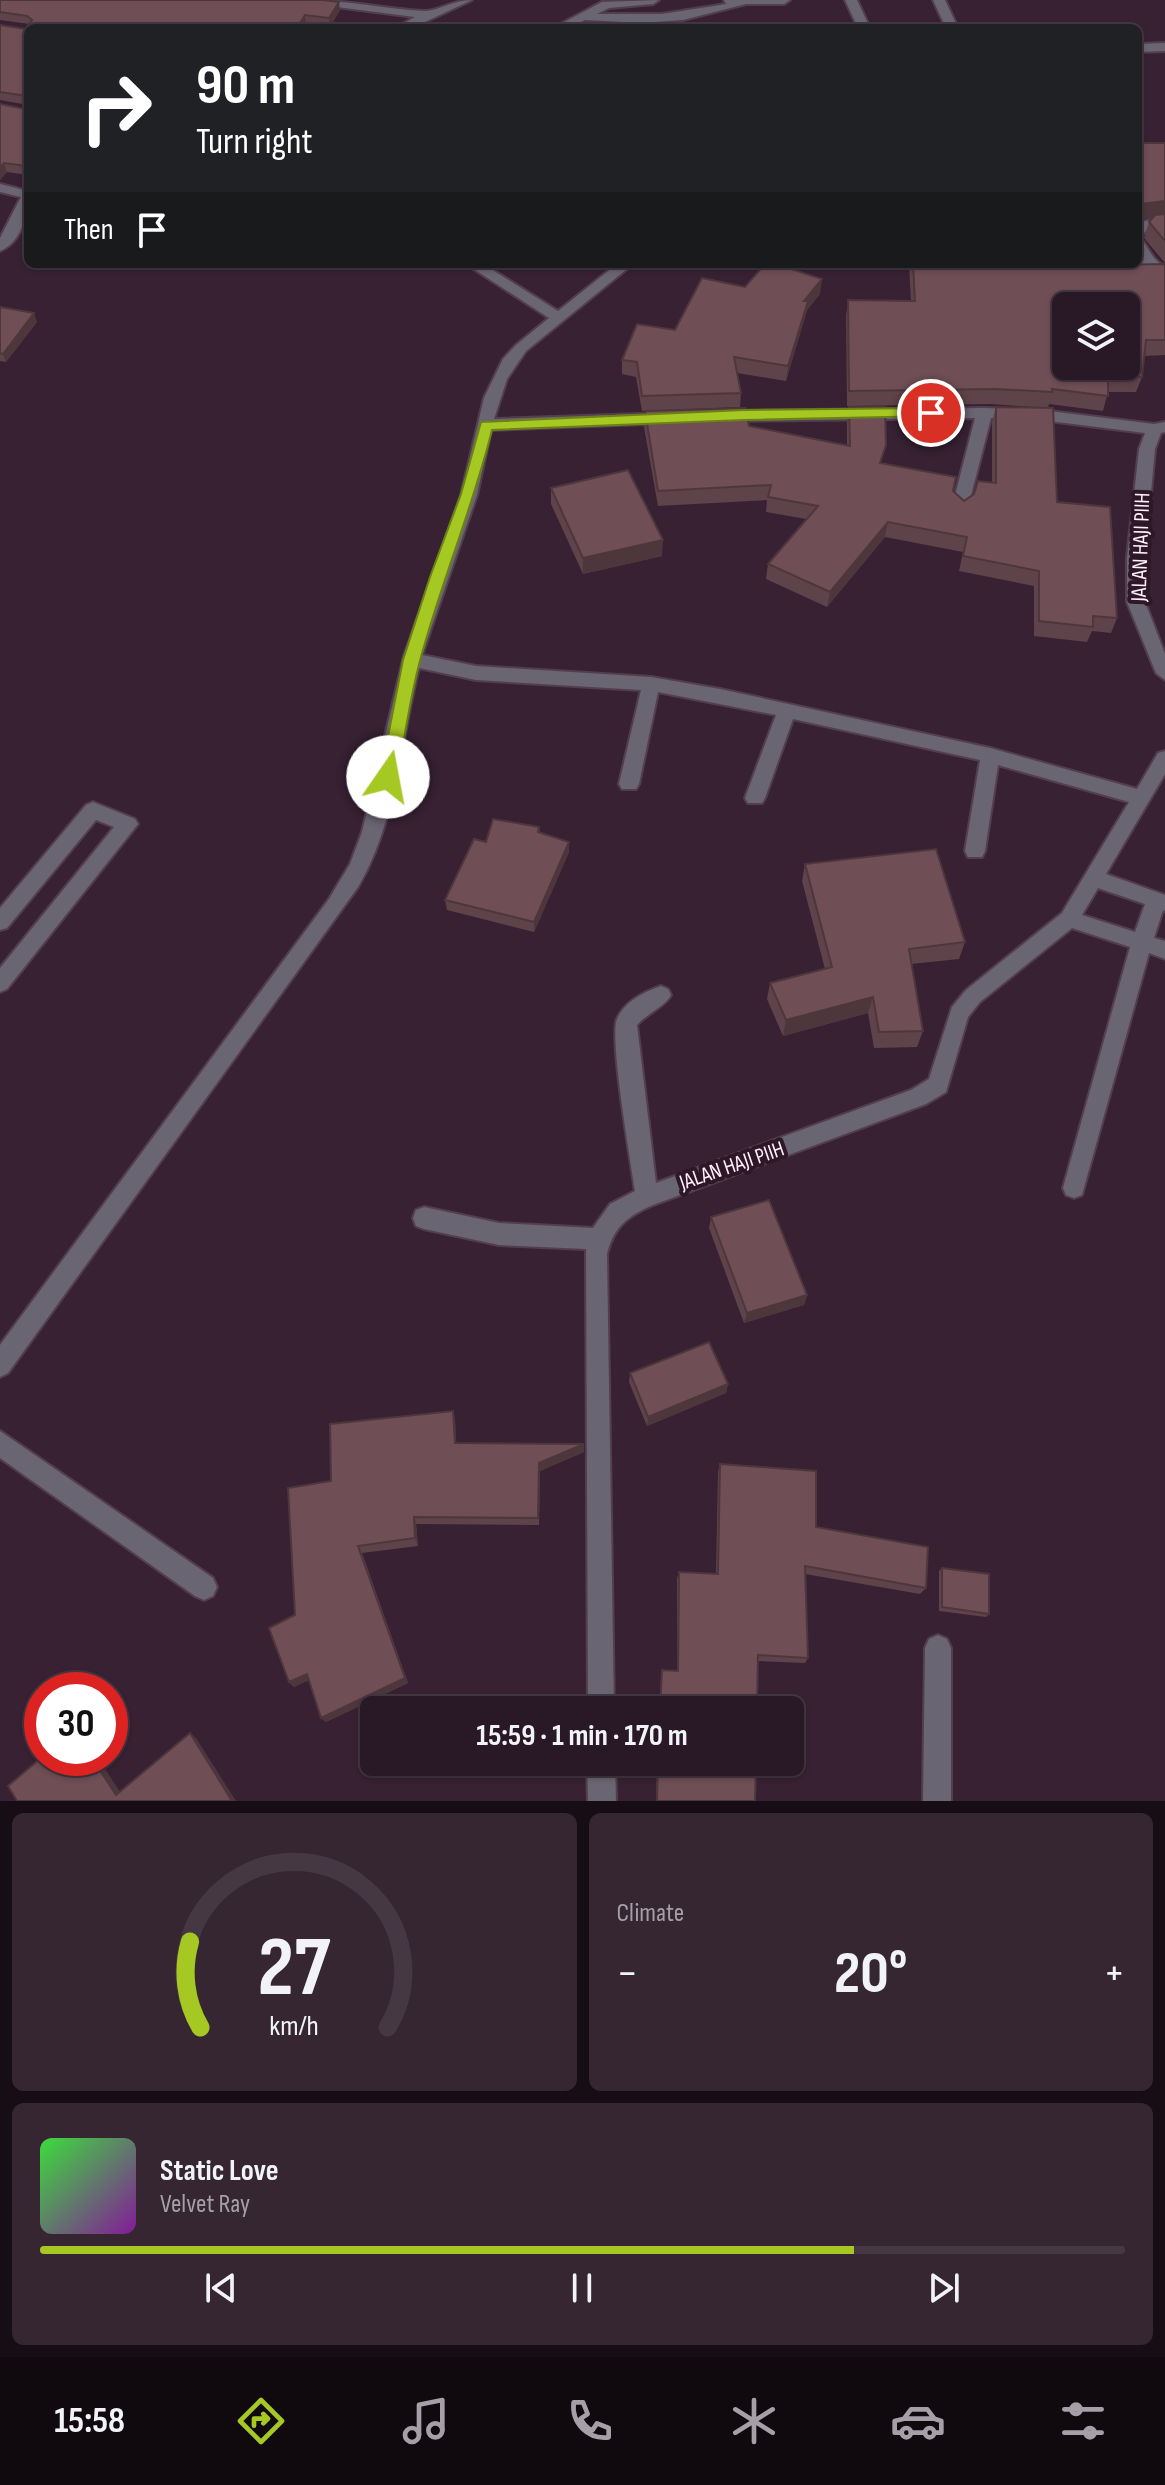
<!DOCTYPE html>
<html lang="en">
<head>
<meta charset="utf-8">
<style>
  body { margin:0; font-family:"Sofia Sans Condensed",sans-serif; background:#352632; color:#f1f3f6; height:100vh; display:flex; flex-direction:column; font-size:30px; white-space:nowrap }
  * { box-sizing:border-box; margin:0 }
  p { font-size:26px; color:#a5a0a7 }
  .icon { flex:none; width:44px; height:44px; fill:none; stroke:currentColor; stroke-width:2; stroke-linecap:round; stroke-linejoin:round }
  .map { position:relative; height:1801px; overflow:hidden }
  .details { display:flex; flex-direction:column; gap:12px; padding:12px; background:#170e15; flex:1 }
  .details>* { flex:none }
  .top-card { position:absolute; left:24px; top:24px; width:1118px; height:244px; border-radius:12px; box-shadow:0 2px 6px #0004,0 0 0 2px #453843; background:#202124; color:#fff; overflow:hidden }
  .buttons { position:absolute; left:1052px; top:292px; display:grid; gap:16px }
  .buttons a { display:grid; place-items:center; width:88px; height:88px; border-radius:12px; background:#291926; box-shadow:0 2px 6px #0004,0 0 0 2px #453843; font-size:40px }
  .speed { position:absolute; left:24px; top:1672px; display:flex; gap:16px; font-size:40px; font-weight:700; text-align:center }
  .speed>* { display:grid; place-content:center; width:104px; height:104px; border-radius:50%; background:#291926; box-shadow:0 2px 6px #0004,0 0 0 2px #453843; line-height:1 }
  .speed .limit { border:12px solid #d22; background:#fff; color:#111 }
  .pin { position:absolute; display:grid; place-items:center; width:68px; height:68px; color:#fff; margin:-34px; border:4px solid #fff; border-radius:50%; box-shadow:0 2px 8px #0007 }
  .me { position:absolute; width:88px; margin:-44px; rotate:12deg; stroke-linejoin:round; filter:drop-shadow(0 0 6px #0008) }
  .turn { display:flex; align-items:center; gap:28px; height:168px; padding:0 40px; font-size:36px }
  .turn .icon { width:104px; height:104px; stroke-width:2.5 }
  .turn b { display:block; font-size:56px; line-height:68px }
  .then { display:flex; align-items:center; height:76px; padding:0 40px; background:#0003; gap:16px; font-size:30px }
  .big { font-size:60px; font-weight:700; line-height:1.1 }
  .details .widget { flex:1; display:flex; flex-direction:column; justify-content:center; gap:12px; min-width:0; padding:0 28px; border-radius:12px; background:#352632 }
  .details .dial { align-items:center; gap:0 }
  .dial svg { height:208px; overflow:visible; fill:none; stroke:#453843; stroke-width:7; stroke-linecap:round; text-anchor:middle }
  .dial text { fill:#f1f3f6; stroke:none }
  .song { display:flex; align-items:center; gap:24px }
  .cover { width:96px; height:96px; border-radius:12px; background:linear-gradient(135deg,hsl(120 70% 55%),hsl(290 70% 35%)) }
  .played { height:8px; border-radius:4px; background:linear-gradient(90deg,#a6c822 75%,#453843 75%) }
  .keys { display:flex; justify-content:space-around; direction:ltr }
  .heat { display:flex; justify-content:space-between; align-items:center; font-size:44px; direction:ltr }
  .details .tiles { flex:1; display:grid; gap:12px; grid-template-columns:1fr 1fr }
  .widget:last-child { grid-column:span 2 }
  .trip { position:absolute; left:360px; top:1696px; width:444px; height:80px; border-radius:12px; background:#291926; box-shadow:0 2px 6px #0004,0 0 0 2px #453843; font-weight:700; line-height:80px; text-align:center }
  .tabs { display:flex; height:128px; justify-content:space-around; align-items:center; background:#100a0f; color:#a5a0a7 }
  .tabs .icon { width:56px; height:56px }
  .tabs .on { color:#a6c822 }
  .tabs b { font-size:36px; color:#f1f3f6 }
  .map>svg:first-child { display:block }
  .lines { fill:none; stroke-linecap:round; stroke-linejoin:round }
  .minor-casing { stroke:#533e4f; stroke-width:4 }
  .minor { fill:#6a6572; fill-rule:evenodd }
  .wall { fill:#5f434a }
  .shaded-wall { fill:#4e373c }
  .building { fill:#6f4e56; stroke:#4e373c; stroke-width:2; fill-rule:evenodd }
  .route { fill:#a6c822; stroke:#6c8216; stroke-width:2 }
  .labels { text-anchor:middle; dominant-baseline:central; stroke-width:8; stroke-linejoin:round; paint-order:stroke }
  .street-label { font-size:22px; fill:#fff0fc; stroke:#2d1729 }
</style>
</head>
<body>
<div class="map">
<svg width="1165" height="1801" viewBox="0 0 1165 1801">
  <rect width="100%" height="100%" fill="#372133"/>
  <g class="lines">
    <!-- minor casing -->
    <g class="minor-casing">
      <path id="minor" d="M 307,0 C 347,0 385,9 425,11 C 438,11 453,0 472,0 L 412,28 L 395,28 L 415,17 L 313,4 Z
        M 659,0 L 653,4 L 609,8 L 597,14 L 662,14 L 720,5 L 726,4 L 724,0 L 790,0 L 784,4 L 746,4 L 683,20 L 641,23 L 585,20 L 569,28 L 553,28 L 602,2 Z
        M 845,0 L 857,0 L 870,28 L 858,28 Z
        M 933,0 L 945,0 L 958,28 L 946,28 Z
        M 1165,43 L 1165,51 L 1138,52 L 1138,44 Z
        M 0,184 L 28,191 C 28,213 23,241 0,251 L 0,238 L 21,197 L 0,192 Z
        M 1165,218 L 1165,226 L 1149,228 L 1139,238 C 1148,243 1149,258 1165,267 L 1165,277 L 1150,271 L 1138,260 L 1138,222 Z
        M 466,264 L 483,264 L 558,311 L 617,264 L 633,264 L 526,351 L 507,379 L 494,419 L 671,413 L 679,418 L 671,423 L 491,430 L 477,495 L 422,655 L 476,666 L 651,677 L 720,689 L 990,748 L 1137,789 L 1158,753 L 1165,751 L 1165,774 L 1106,874 L 1165,895 L 1165,911 L 1163,910 L 1154,938 L 1165,941 L 1165,959 L 1149,953 L 1082,1195 L 1074,1198 L 1066,1195 L 1063,1188 L 1130,947 L 1072,928 L 980,1002 L 968,1017 L 946,1092 L 926,1104 L 653,1205 C 628,1216 614,1226 607,1254 L 614,1710 L 588,1710 L 586,1249 L 499,1245 L 424,1229 L 416,1226 L 413,1218 L 416,1210 L 424,1207 L 499,1223 L 593,1228 L 610,1204 L 635,1191 C 631,1163 609,1037 617,1019 C 625,1001 644,992 661,986 L 668,989 L 671,995 C 666,1006 646,1014 637,1025 L 656,1183 L 911,1090 L 929,1079 L 952,1007 L 966,990 L 1062,913 L 1129,802 L 998,765 L 985,851 L 982,857 L 968,857 L 965,851 L 980,760 L 793,719 L 765,798 L 762,803 L 748,803 L 745,798 L 776,715 L 658,692 L 639,784 L 636,789 L 622,789 L 619,784 L 641,690 L 476,680 L 419,668 C 400,741 397,821 358,887 L 8,1373 L 0,1377 L 0,1345 L 329,899 L 350,864 L 362,832 L 404,656 L 461,495 L 484,398 L 503,359 L 516,345 L 549,318 ZM 1098,888 L 1145,904 L 1135,932 L 1082,915 Z
        M 984,408 L 1041,410 L 1154,424 L 1165,422 L 1165,432 L 1161,433 L 1155,449 L 1145,558 L 1145,602 L 1165,654 L 1165,680 L 1156,673 L 1127,602 L 1127,558 L 1139,449 L 1145,433 L 1041,420 L 991,418 L 968,507 L 960,513 L 952,507 L 975,418 L 723,421 L 715,416 L 723,411 Z
        M 93,802 L 135,819 L 138,824 L 7,989 L 0,992 L 0,968 L 114,827 L 96,820 L 7,928 L 0,930 L 0,908 L 86,805 Z
        M 0,1431 L 213,1578 L 217,1587 L 213,1596 L 204,1600 L 195,1596 L 0,1458 Z
        M 938,1635 L 947,1639 L 951,1648 L 951,1801 L 923,1801 L 925,1648 L 929,1639 Z
        M 587,1762 L 615,1762 L 616,1801 L 588,1801 Z"/>
    </g>
    <!-- minor -->
    <use href="#minor" class="minor"/>
  </g>
  <!-- wall -->
  <path class="wall" d="M 0,0 L 340,10 L 330,27 L 306,24 L 303,28 L 28,28 L 28,105 L 0,100 L 0,101 L 0,25 L 25,29 L 29,24 L 0,20 Z
    M 0,104 L 25,109 L 28,107 L 28,175 L 7,172 L 0,180 Z
    M 1138,143 L 1165,143 L 1165,263 L 1144,238 L 1149,222 L 1153,218 L 1140,219 L 1140,244 L 1143,249 L 1138,264 L 1165,264 L 1165,355 L 1144,356 L 1142,377 L 1136,392 L 1108,392 L 1103,411 L 1049,404 L 1048,408 L 991,404 L 847,406 L 846,316 L 848,300 L 911,301 L 909,264 L 1138,264 Z
    M 745,287 L 820,294 L 807,310 L 786,381 L 737,373 L 741,393 L 740,407 L 642,411 L 636,377 L 622,374 L 622,360 L 675,330 Z
    M 0,307 L 37,322 L 6,362 L 0,361 Z
    M 849,407 L 882,464 L 953,491 L 964,501 L 992,482 L 992,422 L 996,407 L 1057,502 L 1117,618 L 1111,633 L 1092,631 L 1087,642 L 1034,636 L 1034,586 L 959,571 L 963,552 L 885,537 L 827,607 L 766,579 L 768,564 L 806,519 L 766,512 L 767,500 L 658,506 L 644,427 L 645,411 L 749,426 L 847,446 L 847,423 Z
    M 551,488 L 662,556 L 583,574 L 551,504 Z
    M 539,827 L 540,832 L 569,842 L 569,852 L 534,932 L 447,910 L 445,900 L 486,842 Z
    M 805,864 L 965,942 L 959,959 L 911,964 L 923,1031 L 917,1047 L 874,1048 L 868,1013 L 783,1036 L 767,999 L 770,983 L 825,969 L 802,881 Z
    M 711,1217 L 807,1295 L 804,1305 L 744,1323 L 709,1228 Z
    M 630,1373 L 728,1384 L 726,1393 L 647,1426 L 629,1382 Z
    M 453,1411 L 455,1420 L 456,1443 L 584,1452 L 540,1471 L 539,1525 L 416,1524 L 418,1546 L 362,1553 L 408,1683 L 326,1722 L 321,1718 L 309,1680 L 294,1687 L 289,1682 L 295,1615 L 331,1481 Z
    M 720,1464 L 816,1527 L 926,1588 L 920,1594 L 805,1574 L 808,1658 L 805,1663 L 758,1661 L 757,1710 L 659,1710 L 662,1670 L 677,1671 L 677,1579 L 679,1572 L 716,1574 L 718,1472 Z
    M 942,1568 L 989,1614 L 986,1617 L 939,1611 L 939,1571 Z
    M 657,1762 L 756,1762 L 755,1801 L 656,1801 Z"/>
  <!-- shaded-wall -->
  <path class="shaded-wall" d="M 339,2 L 340,10 L 330,27 L 329,18 Z
    M 305,15 L 306,24 L 303,28 L 297,28 Z
    M 4,163 L 7,172 L 0,180 L 0,168 Z
    M 1165,201 L 1165,216 L 1138,220 L 1141,204 Z
    M 822,279 L 820,294 L 807,310 L 786,381 L 788,366 L 804,301 Z
    M 34,313 L 37,322 L 6,362 L 3,354 Z
    M 888,522 L 885,537 L 827,607 L 830,592 Z
    M 663,540 L 662,556 L 583,574 L 583,558 Z
    M 569,842 L 569,852 L 534,932 L 534,922 Z
    M 873,997 L 868,1013 L 783,1036 L 786,1020 Z
    M 807,1295 L 804,1305 L 744,1323 L 747,1313 Z
    M 728,1384 L 726,1393 L 647,1426 L 648,1417 Z
    M 453,1411 L 455,1420 L 457,1451 L 455,1443 Z
    M 584,1444 L 584,1452 L 540,1471 L 539,1525 L 539,1463 Z
    M 414,1517 L 416,1524 L 418,1546 L 415,1538 Z
    M 358,1546 L 408,1683 L 326,1722 L 321,1718 Z
    M 307,1674 L 311,1679 L 294,1687 L 289,1682 Z
    M 190,1733 L 196,1738 L 236,1801 L 232,1801 Z
    M 92,1758 L 98,1758 L 124,1798 L 116,1795 Z"/>
  <!-- building -->
  <path class="building" d="M 0,0 L 323,0 L 339,2 L 329,18 L 305,15 L 297,28 L 28,28 L 28,100 L 28,96 L 0,92 L 0,25 L 25,29 L 32,20 L 27,16 L 0,12 Z
    M 0,104 L 25,109 L 28,107 L 27,166 L 4,163 L 0,168 Z
    M 1138,143 L 1165,143 L 1165,201 L 1141,204 L 1140,244 L 1143,249 L 1138,249 Z
    M 1165,214 L 1165,241 L 1149,222 L 1155,215 Z
    M 765,264 L 776,264 L 822,279 L 804,301 L 808,301 L 788,366 L 734,357 L 741,393 L 642,396 L 637,362 L 622,360 L 637,324 L 675,330 L 702,278 L 745,287 Z
    M 913,264 L 1102,264 L 1108,265 L 1165,264 L 1165,340 L 1146,340 L 1142,377 L 1108,377 L 1108,396 L 1052,389 L 1052,392 L 995,389 L 849,391 L 848,300 L 915,301 ZM 1066,306 L 1126,306 L 1126,366 L 1066,366 Z
    M 0,307 L 34,313 L 3,354 L 0,353 Z
    M 849,407 L 885,407 L 886,445 L 880,463 L 956,477 L 953,491 L 964,501 L 974,494 L 978,481 L 996,483 L 996,407 L 1053,408 L 1057,502 L 1110,507 L 1117,618 L 1093,616 L 1093,627 L 1039,621 L 1039,571 L 963,556 L 967,537 L 888,522 L 830,592 L 768,564 L 818,506 L 768,497 L 771,485 L 658,491 L 645,411 L 745,408 L 749,426 L 850,446 Z
    M 628,470 L 663,540 L 583,558 L 551,488 Z
    M 493,819 L 539,827 L 538,832 L 569,842 L 534,922 L 445,900 L 474,839 L 486,842 Z
    M 936,849 L 965,942 L 909,949 L 923,1031 L 879,1032 L 873,997 L 786,1020 L 770,983 L 832,967 L 805,864 Z
    M 769,1200 L 807,1295 L 747,1313 L 711,1217 Z
    M 709,1342 L 728,1384 L 648,1417 L 630,1373 Z
    M 453,1411 L 455,1443 L 584,1444 L 539,1463 L 538,1518 L 414,1517 L 415,1538 L 358,1546 L 405,1678 L 321,1718 L 307,1674 L 289,1682 L 269,1628 L 295,1615 L 288,1488 L 331,1481 L 330,1424 Z
    M 720,1464 L 816,1471 L 816,1527 L 928,1547 L 926,1588 L 805,1566 L 808,1658 L 758,1655 L 757,1710 L 660,1710 L 662,1670 L 678,1671 L 679,1572 L 718,1574 Z
    M 942,1568 L 989,1574 L 989,1614 L 942,1607 Z
    M 190,1733 L 232,1801 L 17,1801 L 8,1786 L 42,1757 L 92,1758 L 116,1795 Z
    M 658,1762 L 756,1762 L 755,1801 L 657,1801 Z"/>
  <!-- route -->
  <path class="route" d="M 931,408 L 936,410 L 936,416 L 744,420 L 492,430 C 473,507 442,580 421,657 C 410,696 405,737 397,777 L 388,784 L 382,782 L 380,777 L 403,660 L 430,577 L 461,494 L 481,422 L 744,410 Z"/>
  <g class="labels">
    <!-- street labels -->
    <g class="street-label">
      <text transform="translate(1141 547) rotate(-88)">JALAN HAJI PIIH</text>
      <text transform="translate(732 1166) rotate(-19)">JALAN HAJI PIIH</text>
    </g>
  </g>
</svg>
<div class="buttons">
<a><svg class="icon" aria-label="layers" viewBox="0 0 24 24"><path d="M12 4l9 5-9 5-9-5zM3 14l9 5 9-5"/></svg></a>
</div>
<div class="speed"><div class="limit">30</div></div>
<div class="pin" style="left:931px;top:413px;background:#d93025"><svg class="icon" aria-label="arrive" viewBox="0 0 24 24"><path d="M6 21V4h12l-3 4 3 4H6"/></svg></div>
<svg class="me" style="left:388px;top:777px" viewBox="-20 -20 40 40"><circle r="19" fill="#fff"/><path d="M0-13L10 11 0 6-10 11z" fill="#a6c822"/></svg>
<div class="trip">15:59 · 1 min · 170 m</div>
<div class="top-card">
<div class="turn"><svg class="icon" aria-label="right" viewBox="0 0 24 24"><path d="M7 20v-9h11M14 6l5 5-5 5"/></svg><div><b>90 m</b>Turn right</div></div>
<div class="then">Then<svg class="icon" aria-label="arrive" viewBox="0 0 24 24"><path d="M6 21V4h12l-3 4 3 4H6"/></svg></div>
</div>
</div>
<section class="details">
<div class="tiles">
<div class="widget dial"><svg viewBox="0 0 100 80">
<path d="M14 69A42 42 0 1 1 86 69"/>
<path d="M14 69A42 42 0 0 1 10 36" stroke="#a6c822"/>
<text x="50" y="56" font-size="32" font-weight="700">27</text>
<text x="50" y="72" font-size="11">km/h</text>
</svg></div>
<div class="widget"><p>Climate</p>
<div class="heat"><a>−</a><b class="big">20°</b><a>+</a></div>
</div>
<div class="widget">
<div class="song"><i class="cover"></i><div><b>Static Love</b><p>Velvet Ray</p></div></div>
<div class="played"></div>
<div class="keys"><svg class="icon" aria-label="previous" viewBox="0 0 24 24"><path d="M18 5L8 12l10 7zM5 5v14"/></svg><svg class="icon" aria-label="pause" viewBox="0 0 24 24"><path d="M8 5v14M16 5v14"/></svg><svg class="icon" aria-label="next" viewBox="0 0 24 24"><path d="M6 5l10 7-10 7zM19 5v14"/></svg></div>
</div>
</div>
</section>
<nav class="tabs">
<b>15:58</b>
<svg class="icon on" aria-label="directions" viewBox="0 0 24 24"><path d="M12 3l9 9-9 9-9-9zM9 14v-3h6M13 9l2 2-2 2"/></svg>
<svg class="icon" aria-label="music" viewBox="0 0 24 24"><path d="M9 18V5l10-2v13"/><circle cx="6" cy="18" r="3"/><circle cx="16" cy="16" r="3"/></svg>
<svg class="icon" aria-label="phone" viewBox="0 0 24 24"><path d="M5 4h4l2 5-3 2q2 4 5 5l2-3 5 2v4C11 20 4 13 5 4z"/></svg>
<svg class="icon" aria-label="climate" viewBox="0 0 24 24"><path d="M12 3v18M4 7l16 10M4 17L20 7"/></svg>
<svg class="icon" aria-label="car" viewBox="0 0 24 24"><path d="M5 17H2v-5l4-1 3-4h7l3 4 3 1v5h-3M9 17h6M6 11h13"/><circle cx="7" cy="17" r="2"/><circle cx="17" cy="17" r="2"/></svg>
<svg class="icon" aria-label="filters" viewBox="0 0 24 24"><path d="M4 7h16M4 17h16"/><circle cx="9" cy="7" r="2"/><circle cx="15" cy="17" r="2"/></svg>
</nav>
</body>
</html>
